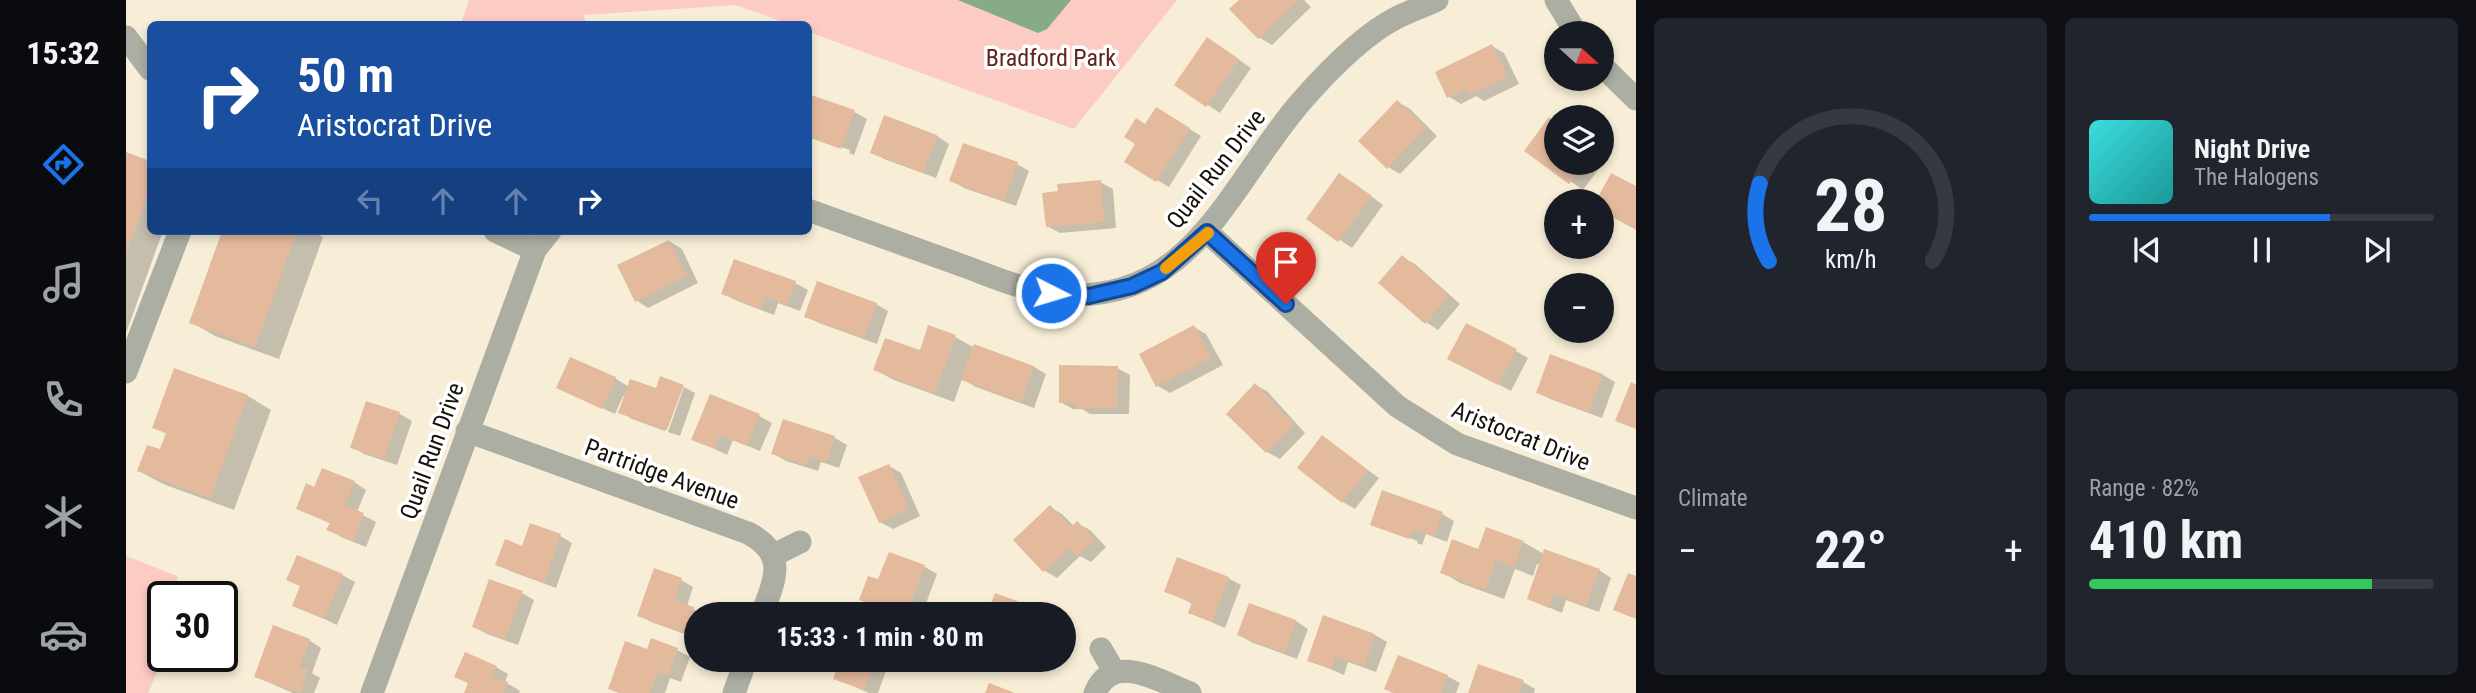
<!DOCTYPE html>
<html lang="en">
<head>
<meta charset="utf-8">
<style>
  body { margin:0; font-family:"Roboto Condensed",sans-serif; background:#20242c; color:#f1f3f6; height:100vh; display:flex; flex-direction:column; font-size:26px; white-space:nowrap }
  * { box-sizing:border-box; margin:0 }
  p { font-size:23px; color:#9ea1a6 }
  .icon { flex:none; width:38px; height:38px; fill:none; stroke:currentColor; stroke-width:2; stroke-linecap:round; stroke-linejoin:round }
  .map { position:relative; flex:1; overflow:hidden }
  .sheet { display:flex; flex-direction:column; gap:18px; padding:18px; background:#0d0f14; width:840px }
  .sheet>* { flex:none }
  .banner { position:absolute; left:21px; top:21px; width:665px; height:214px; border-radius:10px; box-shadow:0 4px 10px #0003; background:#1a4fa0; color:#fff; overflow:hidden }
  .needle { width:46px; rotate:111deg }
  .tools { position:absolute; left:1418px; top:21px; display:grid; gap:14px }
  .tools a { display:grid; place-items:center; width:70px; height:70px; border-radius:50%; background:#171b24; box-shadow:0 4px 10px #0003; font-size:35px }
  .speed { position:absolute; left:21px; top:581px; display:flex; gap:14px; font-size:35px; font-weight:700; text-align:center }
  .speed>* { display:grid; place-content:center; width:91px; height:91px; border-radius:50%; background:#171b24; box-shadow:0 4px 10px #0003; line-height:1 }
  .speed .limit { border:4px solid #111; border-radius:10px; background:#fff; color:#111 }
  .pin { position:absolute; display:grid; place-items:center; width:60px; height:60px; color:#fff; margin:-72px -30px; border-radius:50% 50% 50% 0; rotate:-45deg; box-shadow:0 0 7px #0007 }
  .pin .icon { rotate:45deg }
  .me { position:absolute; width:77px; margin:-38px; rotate:95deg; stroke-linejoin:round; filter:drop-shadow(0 0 5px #0008) }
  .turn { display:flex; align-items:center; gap:24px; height:147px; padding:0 35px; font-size:32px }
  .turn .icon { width:91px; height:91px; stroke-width:2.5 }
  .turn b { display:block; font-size:49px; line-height:60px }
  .lanes { display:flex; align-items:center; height:66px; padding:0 35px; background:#0003; justify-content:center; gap:35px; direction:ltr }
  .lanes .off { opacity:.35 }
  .big { font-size:52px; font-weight:700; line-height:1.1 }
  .sheet .tile { flex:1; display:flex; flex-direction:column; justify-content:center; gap:10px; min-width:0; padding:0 24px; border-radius:10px; background:#20242c }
  .sheet .dial { align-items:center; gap:0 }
  .dial svg { height:182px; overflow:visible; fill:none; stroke:#363941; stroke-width:7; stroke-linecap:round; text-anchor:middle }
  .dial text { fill:#f1f3f6; stroke:none }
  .song { display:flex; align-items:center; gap:21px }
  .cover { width:84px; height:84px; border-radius:10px; background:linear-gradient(135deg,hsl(180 70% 55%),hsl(180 70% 35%)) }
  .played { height:7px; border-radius:4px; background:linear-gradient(90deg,#1a73e8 70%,#363941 70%) }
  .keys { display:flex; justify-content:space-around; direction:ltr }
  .heat { display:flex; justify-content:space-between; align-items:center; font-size:38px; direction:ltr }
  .charge { height:10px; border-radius:5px; background:linear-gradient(90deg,#34c759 82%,#363941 0) }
  .sheet .tiles { flex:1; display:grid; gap:18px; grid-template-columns:repeat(2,1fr) }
  .trip { position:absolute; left:558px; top:602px; width:392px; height:70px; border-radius:35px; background:#171b24; box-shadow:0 4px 10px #0003; font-weight:700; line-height:70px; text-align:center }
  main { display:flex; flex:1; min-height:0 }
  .tab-bar { display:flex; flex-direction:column; width:126px; justify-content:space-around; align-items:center; background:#090b0e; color:#9ea1a6 }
  .tab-bar .icon { width:49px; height:49px }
  .tab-bar .selected { color:#1a73e8 }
  .tab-bar b { font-size:32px; color:#f1f3f6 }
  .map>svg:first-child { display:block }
  .green { fill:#fccbc4 }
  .water { fill:#87aa87 }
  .shadow { fill:#0003 }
  .building { fill:#e4ba9d }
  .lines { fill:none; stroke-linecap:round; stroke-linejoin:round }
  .street { stroke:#acaea4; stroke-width:23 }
  .route-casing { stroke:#114b97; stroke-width:18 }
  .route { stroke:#1a73e8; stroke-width:12 }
  .slow { stroke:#f59e0b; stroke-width:12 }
  .labels { text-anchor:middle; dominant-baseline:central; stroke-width:7; stroke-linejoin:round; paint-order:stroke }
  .park-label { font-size:24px; fill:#60221d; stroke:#fff }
  .street-label { font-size:24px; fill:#17130b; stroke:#fff }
</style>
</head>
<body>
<main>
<nav class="tab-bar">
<b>15:32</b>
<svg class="icon selected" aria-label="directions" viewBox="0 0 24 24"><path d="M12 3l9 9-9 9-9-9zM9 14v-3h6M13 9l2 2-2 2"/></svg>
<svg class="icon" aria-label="music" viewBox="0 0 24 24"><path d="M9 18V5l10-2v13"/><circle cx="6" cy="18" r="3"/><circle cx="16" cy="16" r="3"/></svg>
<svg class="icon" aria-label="phone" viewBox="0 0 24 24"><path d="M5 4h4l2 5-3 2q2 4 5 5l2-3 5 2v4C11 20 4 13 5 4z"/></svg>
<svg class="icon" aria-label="climate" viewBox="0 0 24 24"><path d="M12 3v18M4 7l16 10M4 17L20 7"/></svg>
<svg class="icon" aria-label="car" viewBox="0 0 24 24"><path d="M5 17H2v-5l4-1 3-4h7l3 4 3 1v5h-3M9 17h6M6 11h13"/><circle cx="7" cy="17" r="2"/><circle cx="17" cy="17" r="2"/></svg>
</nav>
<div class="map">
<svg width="1510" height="693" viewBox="0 0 1510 693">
  <rect width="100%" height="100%" fill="#f8eed7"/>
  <!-- green -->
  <path class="green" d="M 343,0 L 1051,0 L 948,129 L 683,32 L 682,24 L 662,24 L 610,5 L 458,15 L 460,24 L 335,24 Z
    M 0,556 L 51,576 L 52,597 L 37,597 L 38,656 L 22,693 L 0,693 Z"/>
  <!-- water -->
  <path class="water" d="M 832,0 L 945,0 L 921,29 L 912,33 Z"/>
  <!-- shadow -->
  <path class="shadow" d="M 1116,0 L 1178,0 L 1185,7 L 1146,45 L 1134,38 L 1106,9 Z
    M 1093,46 L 1125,68 L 1094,113 L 1050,84 Z
    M 1366,46 L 1378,53 L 1393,84 L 1358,101 L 1350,96 L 1335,104 L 1322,96 Z
    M 1272,102 L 1284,109 L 1311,136 L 1274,174 L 1262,167 Z
    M 728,112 L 741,119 L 728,155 L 723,153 L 724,150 L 682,136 Z
    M 1043,116 L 1075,136 L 1043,187 L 1031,180 L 1020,126 Z
    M 759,117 L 811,136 L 823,144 L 810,178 L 758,159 L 746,152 Z
    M 1401,150 L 1430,163 L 1475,163 L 1475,155 L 1480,159 L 1457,190 Z
    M 0,154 L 24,163 L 24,231 L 37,231 L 0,333 Z
    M 891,164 L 903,171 L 890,206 L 838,188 L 826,181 Z
    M 974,182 L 987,189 L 990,228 L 934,233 L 921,226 Z
    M 1226,182 L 1257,205 L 1226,248 L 1182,219 Z
    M 98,231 L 186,231 L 197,237 L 153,359 L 89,336 L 65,322 Z
    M 543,241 L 556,249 L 572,283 L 522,308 L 510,300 Z
    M 1276,257 L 1289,264 L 1334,304 L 1312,330 L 1300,322 Z
    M 669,283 L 682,290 L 674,311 L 652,303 L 648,315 L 609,300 L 597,293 Z
    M 750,304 L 762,311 L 751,344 L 693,323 L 680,316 Z
    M 1068,327 L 1080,334 L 1097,365 L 1044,393 L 1032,386 Z
    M 829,337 L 849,348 L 850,346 L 908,367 L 920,374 L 908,408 L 850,387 L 836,379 L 828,402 L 768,380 L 749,370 Z
    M 1390,351 L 1402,358 L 1385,391 L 1336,365 Z
    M 1425,356 L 1477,375 L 1489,382 L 1476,418 L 1424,399 L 1412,392 Z
    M 991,368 L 1004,375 L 1003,414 L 964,414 L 956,409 L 947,409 L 934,402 Z
    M 49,370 L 122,396 L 145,410 L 108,510 L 37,484 L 13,471 L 35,452 L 41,434 L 28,427 Z
    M 489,378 L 503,387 L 531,391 L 555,386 L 539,431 L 506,419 L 494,412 L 499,397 L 497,396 L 489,414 L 432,388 Z
    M 1130,385 L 1142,392 L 1179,433 L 1154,459 L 1141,452 L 1102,414 Z
    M 558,387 L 569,393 L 554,436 L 542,432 Z
    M 241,403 L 274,414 L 286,421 L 271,465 L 238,454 L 226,447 Z
    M 633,416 L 646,423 L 634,451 L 607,440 L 601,455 L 568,439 Z
    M 658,421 L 709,438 L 721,445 L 713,468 L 695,462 L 692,471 L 660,461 L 648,454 Z
    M 1197,438 L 1253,478 L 1229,509 L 1217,502 Z
    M 763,466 L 775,473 L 794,516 L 767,529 L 754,522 Z
    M 228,482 L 240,490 L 231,512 L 250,522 L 240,547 L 215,537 L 203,529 L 205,524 L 172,508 L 189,489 Z
    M 924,507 L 936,514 L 948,526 L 951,523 L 964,530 L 980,547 L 965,562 L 954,556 L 931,578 L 919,571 L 889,540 Z
    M 1316,514 L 1328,521 L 1321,542 L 1300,534 L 1296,545 L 1291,543 L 1292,541 L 1257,528 L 1257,530 L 1246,524 Z
    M 434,536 L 446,543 L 430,588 L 384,571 L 371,564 L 398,548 Z
    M 1397,542 L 1418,554 L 1473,570 L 1485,578 L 1473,612 L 1440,600 L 1436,613 L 1403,599 L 1415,565 L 1411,564 L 1407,576 L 1389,569 L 1378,599 L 1334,583 L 1316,572 L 1353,551 Z
    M 764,554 L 799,567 L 811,574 L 796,614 L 771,614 L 736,599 L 753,581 Z
    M 216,575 L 229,582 L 211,625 L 169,605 L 176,587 L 162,579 Z
    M 1102,578 L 1115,585 L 1099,628 L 1064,613 L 1067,604 L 1040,591 Z
    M 555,580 L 567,587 L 561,606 L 577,614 L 570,614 L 570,638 L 525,622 L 513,615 Z
    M 396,593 L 408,600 L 392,645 L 361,634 L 348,627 Z
    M 870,596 L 901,607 L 914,614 L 863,614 Z
    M 1124,605 L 1170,621 L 1182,629 L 1171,659 L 1125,642 L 1113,635 Z
    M 1198,618 L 1249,635 L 1261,642 L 1250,672 L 1222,662 L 1218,675 L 1183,660 Z
    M 183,640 L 195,648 L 186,673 L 194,678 L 188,693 L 167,693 L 130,677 Z
    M 551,650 L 564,657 L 555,682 L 544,678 L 539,693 L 493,693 L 484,688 L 522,651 Z
    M 716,660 L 764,660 L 752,693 L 743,693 L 709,678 Z
    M 370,667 L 382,674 L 379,682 L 394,691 L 393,693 L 340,693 L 343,684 L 331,676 Z
    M 1321,676 L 1334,683 L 1330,693 L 1268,693 Z
    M 1397,682 L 1409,689 L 1408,693 L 1344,693 Z"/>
  <!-- building -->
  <path class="building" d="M 1113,0 L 1173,0 L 1132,39 L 1103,9 Z
    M 1081,37 L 1113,59 L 1080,107 L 1048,85 Z
    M 1366,44 L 1382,77 L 1344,95 L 1340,88 L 1321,98 L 1309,72 Z
    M 682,94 L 729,110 L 715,149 L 682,137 Z
    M 1271,100 L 1300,128 L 1261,169 L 1232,141 Z
    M 1030,107 L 1064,128 L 1030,182 L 998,162 L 1009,144 L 998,137 L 1010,118 L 1019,124 Z
    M 758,115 L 811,135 L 797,173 L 744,153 Z
    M 1423,117 L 1430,122 L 1430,163 L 1459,163 L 1443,184 L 1398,151 Z
    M 837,143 L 892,162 L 878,201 L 823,181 Z
    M 0,152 L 24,161 L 24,187 L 0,254 Z
    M 1213,173 L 1246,196 L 1212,242 L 1180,219 Z
    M 1485,173 L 1510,186 L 1510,230 L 1475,211 L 1475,201 L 1470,201 Z
    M 975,180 L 978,222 L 920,227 L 916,193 L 932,191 L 931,184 Z
    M 96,231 L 171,231 L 129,347 L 63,323 Z
    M 543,240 L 561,276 L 509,302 L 491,265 Z
    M 1276,255 L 1323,296 L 1299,324 L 1252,283 Z
    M 608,259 L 670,281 L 661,305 L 640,297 L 635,309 L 595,294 Z
    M 691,281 L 751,303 L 738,338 L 678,317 Z
    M 1340,323 L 1391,349 L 1372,385 L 1321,359 Z
    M 802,325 L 830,335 L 809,393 L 747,370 L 759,338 L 794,350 Z
    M 1068,325 L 1086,358 L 1030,387 L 1013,354 Z
    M 848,344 L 908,366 L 895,402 L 835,380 Z
    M 1424,354 L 1477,374 L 1463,412 L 1410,393 Z
    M 444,357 L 490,377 L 476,409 L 430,388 Z
    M 933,365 L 992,366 L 991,408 L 950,408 L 950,403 L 933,403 Z
    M 48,368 L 122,395 L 84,498 L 11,471 L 21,445 L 34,449 L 40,433 L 26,428 Z
    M 534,376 L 558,385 L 541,430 L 492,413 L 504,379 L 530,388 Z
    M 1505,382 L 1510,385 L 1510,429 L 1489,421 Z
    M 1129,383 L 1168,425 L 1140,453 L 1100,414 Z
    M 584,394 L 634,414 L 621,446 L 594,435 L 589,449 L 565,440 Z
    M 240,401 L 274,412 L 258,459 L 224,448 Z
    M 657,419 L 709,436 L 701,462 L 683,456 L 680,465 L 645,454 Z
    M 1196,435 L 1242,470 L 1216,503 L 1171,468 Z
    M 763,464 L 783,509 L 753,523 L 732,477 Z
    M 196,468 L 229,481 L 219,505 L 238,513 L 227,541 L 200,530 L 204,523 L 170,509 L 180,483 L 188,487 Z
    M 1256,490 L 1317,512 L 1308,536 L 1287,529 L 1283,539 L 1244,525 Z
    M 924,505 L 945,527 L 951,521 L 969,539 L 951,557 L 943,548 L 917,572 L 887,540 Z
    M 404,523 L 435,534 L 418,583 L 369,565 L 379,539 L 396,546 Z
    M 1360,527 L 1398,541 L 1388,567 L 1370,560 L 1360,590 L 1314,573 L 1326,539 L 1352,549 Z
    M 1418,549 L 1474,569 L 1460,606 L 1428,594 L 1423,608 L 1401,599 Z
    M 763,552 L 799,565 L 781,614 L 774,614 L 733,600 L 742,576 L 752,579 Z
    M 171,555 L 217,574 L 198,619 L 166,606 L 174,586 L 160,580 Z
    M 1051,557 L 1103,577 L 1086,622 L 1062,613 L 1066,602 L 1038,592 Z
    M 528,568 L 556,578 L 548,600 L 568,607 L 558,633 L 511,616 Z
    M 1502,573 L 1510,576 L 1510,619 L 1487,610 Z
    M 363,579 L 397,591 L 379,639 L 346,627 Z
    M 869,593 L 902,605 L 899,614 L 861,614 Z
    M 1123,603 L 1170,620 L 1159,653 L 1111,635 Z
    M 1197,615 L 1249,634 L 1238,666 L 1210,657 L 1205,669 L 1181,661 Z
    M 147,625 L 184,639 L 174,666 L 182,669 L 174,693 L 128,677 Z
    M 525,638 L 552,648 L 542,676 L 531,672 L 524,693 L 493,693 L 482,689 L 499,641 L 521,649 Z
    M 339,652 L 371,666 L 366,676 L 382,682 L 378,693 L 338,693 L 342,683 L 328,677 Z
    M 1272,655 L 1322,675 L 1315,693 L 1267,693 L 1258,689 Z
    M 714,660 L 749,660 L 738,690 L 707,679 Z
    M 1352,664 L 1398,680 L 1393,693 L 1342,693 Z
    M 863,683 L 889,693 L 859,693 Z"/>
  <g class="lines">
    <!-- street -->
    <path class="street" d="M 1430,0 L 1450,33
      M 0,37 L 24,69
      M 1475,65 L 1510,99
      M 682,210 C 732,228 782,246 832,264 C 863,275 896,290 928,294 C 1064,308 1101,189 1173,104 C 1199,74 1236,35 1272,17 C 1285,11 1298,6 1311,0
      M 369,231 L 409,250
      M 1081,232 L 1271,406 L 1331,444 L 1510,508
      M 0,372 L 54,231
      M 341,431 L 622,533 C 662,554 649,579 636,614
      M 648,555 L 674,542
      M 975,649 L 988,671
      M 246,693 L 409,250 L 424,231
      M 608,693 L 620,660
      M 969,693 C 987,651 1033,681 1064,693"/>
  </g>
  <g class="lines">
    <!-- route casing -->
    <g class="route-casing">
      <path id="route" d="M 925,293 L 963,296 L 1006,286 L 1036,272 L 1081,232 L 1160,304"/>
    </g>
    <!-- route -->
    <use href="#route" class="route"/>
    <!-- slow -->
    <path class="slow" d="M 1040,268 L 1082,233"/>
  </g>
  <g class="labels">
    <!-- park labels -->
    <g class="park-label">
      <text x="925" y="58">Bradford Park</text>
    </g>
    <!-- street labels -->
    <g class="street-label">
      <text transform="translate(1090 169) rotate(-52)">Quail Run Drive</text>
      <text transform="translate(1395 436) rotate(22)">Aristocrat Drive</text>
      <text transform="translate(306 451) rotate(-70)">Quail Run Drive</text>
      <text transform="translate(536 474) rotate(20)">Partridge Avenue</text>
    </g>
  </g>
</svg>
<div class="tools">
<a><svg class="needle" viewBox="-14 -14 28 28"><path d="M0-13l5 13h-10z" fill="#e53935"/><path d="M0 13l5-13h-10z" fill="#9ea1a6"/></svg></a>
<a><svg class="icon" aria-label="layers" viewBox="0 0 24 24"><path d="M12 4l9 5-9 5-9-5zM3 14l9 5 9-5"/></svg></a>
<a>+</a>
<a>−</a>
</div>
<div class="speed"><div class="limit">30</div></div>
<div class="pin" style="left:1160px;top:304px;background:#d93025"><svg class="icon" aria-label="arrive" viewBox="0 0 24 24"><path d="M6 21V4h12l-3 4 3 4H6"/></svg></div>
<svg class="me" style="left:925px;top:293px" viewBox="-20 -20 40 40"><circle r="17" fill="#1a73e8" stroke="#fff" stroke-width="3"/><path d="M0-11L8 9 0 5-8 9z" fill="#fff"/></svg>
<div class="trip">15:33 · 1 min · 80 m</div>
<div class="banner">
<div class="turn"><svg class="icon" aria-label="right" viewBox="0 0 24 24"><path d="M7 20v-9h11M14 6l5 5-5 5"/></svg><div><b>50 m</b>Aristocrat Drive</div></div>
<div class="lanes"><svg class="icon off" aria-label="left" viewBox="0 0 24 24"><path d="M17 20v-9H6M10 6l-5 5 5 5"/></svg><svg class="icon off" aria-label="ahead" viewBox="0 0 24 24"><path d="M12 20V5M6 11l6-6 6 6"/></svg><svg class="icon off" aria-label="ahead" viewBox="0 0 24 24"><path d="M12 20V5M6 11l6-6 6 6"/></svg><svg class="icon" aria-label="right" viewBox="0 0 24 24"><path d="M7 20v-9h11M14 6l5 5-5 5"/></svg></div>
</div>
</div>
<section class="sheet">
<div class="tiles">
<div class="tile dial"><svg viewBox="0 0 100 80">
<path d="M14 69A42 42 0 1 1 86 69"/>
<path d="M14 69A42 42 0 0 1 10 35" stroke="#1a73e8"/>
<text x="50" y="56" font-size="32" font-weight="700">28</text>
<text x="50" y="72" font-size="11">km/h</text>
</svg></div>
<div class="tile">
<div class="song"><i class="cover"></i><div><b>Night Drive</b><p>The Halogens</p></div></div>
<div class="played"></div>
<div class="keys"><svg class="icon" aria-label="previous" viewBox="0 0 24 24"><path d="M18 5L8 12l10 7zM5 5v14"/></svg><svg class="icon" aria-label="pause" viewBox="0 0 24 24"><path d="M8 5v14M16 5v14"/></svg><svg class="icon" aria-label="next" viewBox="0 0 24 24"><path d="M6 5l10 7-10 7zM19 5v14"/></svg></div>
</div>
<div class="tile"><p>Climate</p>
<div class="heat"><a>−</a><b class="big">22°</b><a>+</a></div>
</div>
<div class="tile"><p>Range · 82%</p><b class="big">410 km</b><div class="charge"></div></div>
</div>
</section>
</main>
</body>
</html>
